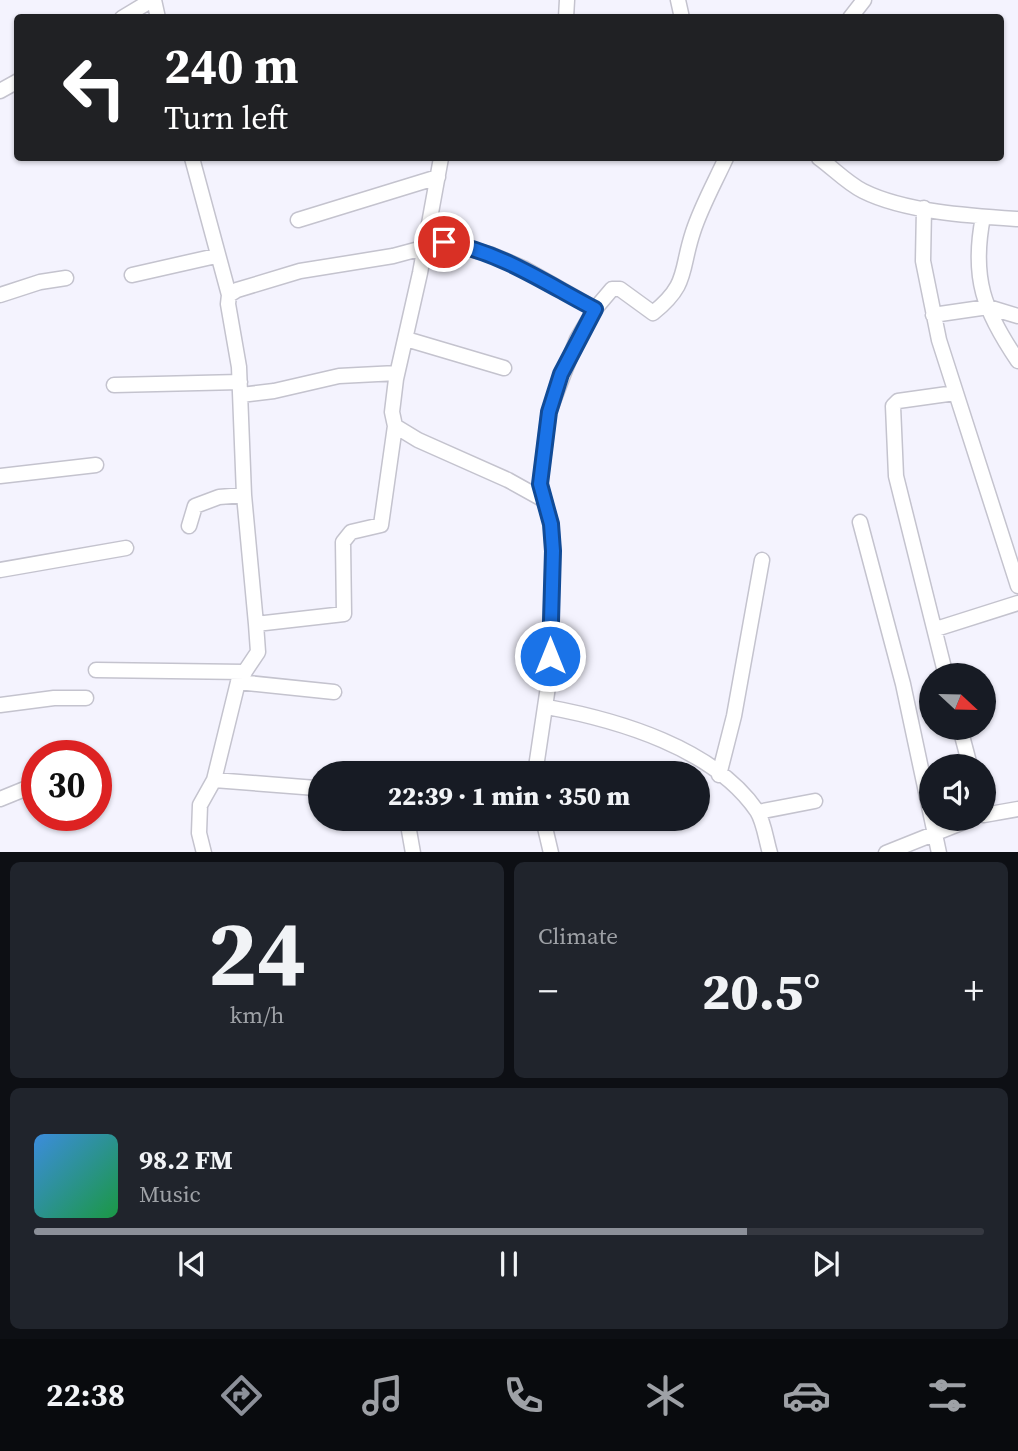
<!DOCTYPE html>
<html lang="en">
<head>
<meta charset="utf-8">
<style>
  body { margin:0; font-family:"Source Serif 4",serif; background:#20242c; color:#f1f3f6; height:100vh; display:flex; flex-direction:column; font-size:26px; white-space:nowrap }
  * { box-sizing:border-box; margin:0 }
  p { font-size:23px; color:#9ea1a6 }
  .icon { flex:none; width:38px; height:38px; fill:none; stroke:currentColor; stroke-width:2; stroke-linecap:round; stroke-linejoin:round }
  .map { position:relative; height:852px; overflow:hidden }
  .side { display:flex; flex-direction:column; gap:10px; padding:10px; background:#0d0f14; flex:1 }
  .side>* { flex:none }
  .guide { position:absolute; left:14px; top:14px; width:990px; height:147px; border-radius:7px; box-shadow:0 2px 5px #0004; background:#202124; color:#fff; overflow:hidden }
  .needle { width:46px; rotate:112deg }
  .fabs { position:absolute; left:919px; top:663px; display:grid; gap:14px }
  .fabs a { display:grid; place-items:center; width:77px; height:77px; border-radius:50%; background:#171b24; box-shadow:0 2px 5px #0004; font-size:35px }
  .speed { position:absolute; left:21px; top:740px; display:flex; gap:14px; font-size:35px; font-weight:700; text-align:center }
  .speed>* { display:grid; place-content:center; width:91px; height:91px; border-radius:50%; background:#171b24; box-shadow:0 2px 5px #0004; line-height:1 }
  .speed .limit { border:10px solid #d22; background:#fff; color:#111 }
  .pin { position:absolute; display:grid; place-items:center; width:60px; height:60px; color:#fff; margin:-30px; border:4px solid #fff; border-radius:50%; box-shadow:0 2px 7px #0007 }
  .me { position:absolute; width:77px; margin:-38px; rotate:0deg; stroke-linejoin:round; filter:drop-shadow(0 0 5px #0008) }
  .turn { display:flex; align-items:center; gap:24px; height:147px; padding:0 35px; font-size:32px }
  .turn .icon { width:91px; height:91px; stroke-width:2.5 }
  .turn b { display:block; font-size:49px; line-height:60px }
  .big { font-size:52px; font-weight:800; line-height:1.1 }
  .side .card { flex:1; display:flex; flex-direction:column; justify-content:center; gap:10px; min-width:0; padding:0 24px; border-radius:10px; background:#20242c }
  .side .dial { align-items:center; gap:0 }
  .dial b { font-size:91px; line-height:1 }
  .song { display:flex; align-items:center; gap:21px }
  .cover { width:84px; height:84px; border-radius:10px; background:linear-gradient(135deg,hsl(210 70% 55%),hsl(140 70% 35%)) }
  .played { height:7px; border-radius:4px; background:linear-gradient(90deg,#8c9099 75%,#363941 75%) }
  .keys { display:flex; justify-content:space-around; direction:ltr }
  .heat { display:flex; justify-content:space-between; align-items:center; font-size:38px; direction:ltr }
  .side .tiles { flex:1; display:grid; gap:10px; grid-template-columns:1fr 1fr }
  .card:last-child { grid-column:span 2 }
  .trip { position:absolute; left:308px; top:761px; width:402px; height:70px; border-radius:35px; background:#171b24; box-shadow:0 2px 5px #0004; font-weight:800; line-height:70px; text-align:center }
  .tabs { display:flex; height:112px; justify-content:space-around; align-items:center; background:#090b0e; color:#9ea1a6 }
  .tabs .icon { width:49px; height:49px }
  .tabs .selected { color:#8c9099 }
  .tabs b { font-size:32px; color:#f1f3f6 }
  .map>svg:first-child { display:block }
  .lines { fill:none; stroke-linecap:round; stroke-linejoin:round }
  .minor-casing { stroke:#c4c3ce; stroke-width:17 }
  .minor { stroke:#fff; stroke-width:14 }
  .route-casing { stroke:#114b97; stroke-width:18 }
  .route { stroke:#1a73e8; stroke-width:12 }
</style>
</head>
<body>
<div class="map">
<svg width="1018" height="853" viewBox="0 0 1018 853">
  <rect width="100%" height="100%" fill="#f4f3fe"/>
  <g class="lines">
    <!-- minor casing -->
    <g class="minor-casing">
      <path id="minor" d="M 154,0 L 158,18
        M 678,0 L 682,18
        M 122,18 L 152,0
        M 566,18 L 567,0
        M 850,18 L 864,0
        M 0,91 L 18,81
        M 192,158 L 229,295
        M 441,158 L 420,273 L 396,379 L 392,412 L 395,426 L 418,440 L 508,480 L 544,500
        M 819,158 C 833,168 847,183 863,191 C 905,212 971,216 1018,219
        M 924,208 L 923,261 L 939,340 L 1018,586
        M 983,217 C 971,278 984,311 1018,361
        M 298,220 L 438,177
        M 132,275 L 216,256
        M 0,295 L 40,282 L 66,278
        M 933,315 L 988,307 L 1018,316
        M 406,339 L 504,368
        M 114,385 L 240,382
        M 241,395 L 274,391 L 339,376 L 397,373
        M 0,476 L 96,465
        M 860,522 L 903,684 L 939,853
        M 189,526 L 195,506 L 219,497 L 244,495
        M 0,570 L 126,548
        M 256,624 L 244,495 L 239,367 L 228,304 L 229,295 L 237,290 L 300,271 L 393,256 L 445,242 L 492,255 L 523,268 L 595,309
        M 936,629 L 1018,603
        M 96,670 L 245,672
        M 946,676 L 896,476 L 893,406 L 898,401 L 955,393
        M 238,682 L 334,692
        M 0,705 L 54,698 L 86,698
        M 547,707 C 618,720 714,748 757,811 C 764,822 766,840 770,853
        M 960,728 L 970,766
        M 535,774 L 549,680 L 553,551 L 551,524 L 540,484 L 549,412 L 577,339 L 595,309 L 612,289 L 620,289 L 653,313 C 689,284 680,271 693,232 C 701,207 715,182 726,158
        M 719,775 L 734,716 L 762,560
        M 214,780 L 316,788
        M 0,799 L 37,784
        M 758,812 L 815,801
        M 984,815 L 1018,809
        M 407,819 L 413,853
        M 543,819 L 551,853
        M 204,853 L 199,833 L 200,805 L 214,780 L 238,682 L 258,652 L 256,624 L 344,614 L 343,542 L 351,532 L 381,525 L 395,426
        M 886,853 L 971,819"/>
    </g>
    <!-- minor -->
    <use href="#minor" class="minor"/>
  </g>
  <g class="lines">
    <!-- route casing -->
    <g class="route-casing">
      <path id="route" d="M 444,242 C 501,252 545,283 595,309 L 561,374 L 549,412 L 540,484 L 551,524 L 553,551 L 550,656"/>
    </g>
    <!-- route -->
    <use href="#route" class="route"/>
  </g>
</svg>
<div class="fabs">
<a><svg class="needle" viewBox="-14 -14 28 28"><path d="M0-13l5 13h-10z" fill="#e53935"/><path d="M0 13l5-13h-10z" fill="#9ea1a6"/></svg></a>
<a><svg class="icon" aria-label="sound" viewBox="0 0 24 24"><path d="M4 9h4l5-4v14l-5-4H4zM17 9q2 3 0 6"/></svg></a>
</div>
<div class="speed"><div class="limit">30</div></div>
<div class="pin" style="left:444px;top:242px;background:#d93025"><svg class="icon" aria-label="arrive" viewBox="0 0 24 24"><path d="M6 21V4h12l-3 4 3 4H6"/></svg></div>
<svg class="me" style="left:550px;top:656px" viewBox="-20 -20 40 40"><circle r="17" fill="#1a73e8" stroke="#fff" stroke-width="3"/><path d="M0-11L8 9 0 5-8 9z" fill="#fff"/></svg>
<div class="trip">22:39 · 1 min · 350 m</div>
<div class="guide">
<div class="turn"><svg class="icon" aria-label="left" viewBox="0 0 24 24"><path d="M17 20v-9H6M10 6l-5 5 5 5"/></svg><div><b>240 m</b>Turn left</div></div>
</div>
</div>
<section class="side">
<div class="tiles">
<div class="card dial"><b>24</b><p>km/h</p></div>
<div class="card"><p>Climate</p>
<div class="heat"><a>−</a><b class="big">20.5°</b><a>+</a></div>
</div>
<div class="card">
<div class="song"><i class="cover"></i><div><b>98.2 FM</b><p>Music</p></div></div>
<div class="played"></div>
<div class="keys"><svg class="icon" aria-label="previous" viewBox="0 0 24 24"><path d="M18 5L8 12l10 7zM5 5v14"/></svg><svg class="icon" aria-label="pause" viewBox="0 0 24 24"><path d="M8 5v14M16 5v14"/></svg><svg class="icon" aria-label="next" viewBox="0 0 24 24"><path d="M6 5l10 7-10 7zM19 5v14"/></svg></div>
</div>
</div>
</section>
<nav class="tabs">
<b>22:38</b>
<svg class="icon selected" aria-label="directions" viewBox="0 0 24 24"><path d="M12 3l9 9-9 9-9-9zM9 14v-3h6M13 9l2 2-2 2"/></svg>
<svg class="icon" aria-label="music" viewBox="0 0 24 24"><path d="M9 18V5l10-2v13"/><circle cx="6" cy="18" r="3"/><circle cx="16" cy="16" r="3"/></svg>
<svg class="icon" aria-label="phone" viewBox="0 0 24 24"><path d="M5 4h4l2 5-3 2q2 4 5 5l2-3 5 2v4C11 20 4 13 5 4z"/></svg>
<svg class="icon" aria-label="climate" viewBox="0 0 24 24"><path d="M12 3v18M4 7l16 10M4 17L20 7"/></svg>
<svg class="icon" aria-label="car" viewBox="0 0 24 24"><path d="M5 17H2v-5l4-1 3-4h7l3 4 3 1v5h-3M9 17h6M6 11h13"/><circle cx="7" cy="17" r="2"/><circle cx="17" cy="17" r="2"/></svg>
<svg class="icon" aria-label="filters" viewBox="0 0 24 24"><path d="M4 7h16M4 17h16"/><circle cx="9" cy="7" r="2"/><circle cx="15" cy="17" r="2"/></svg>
</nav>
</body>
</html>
